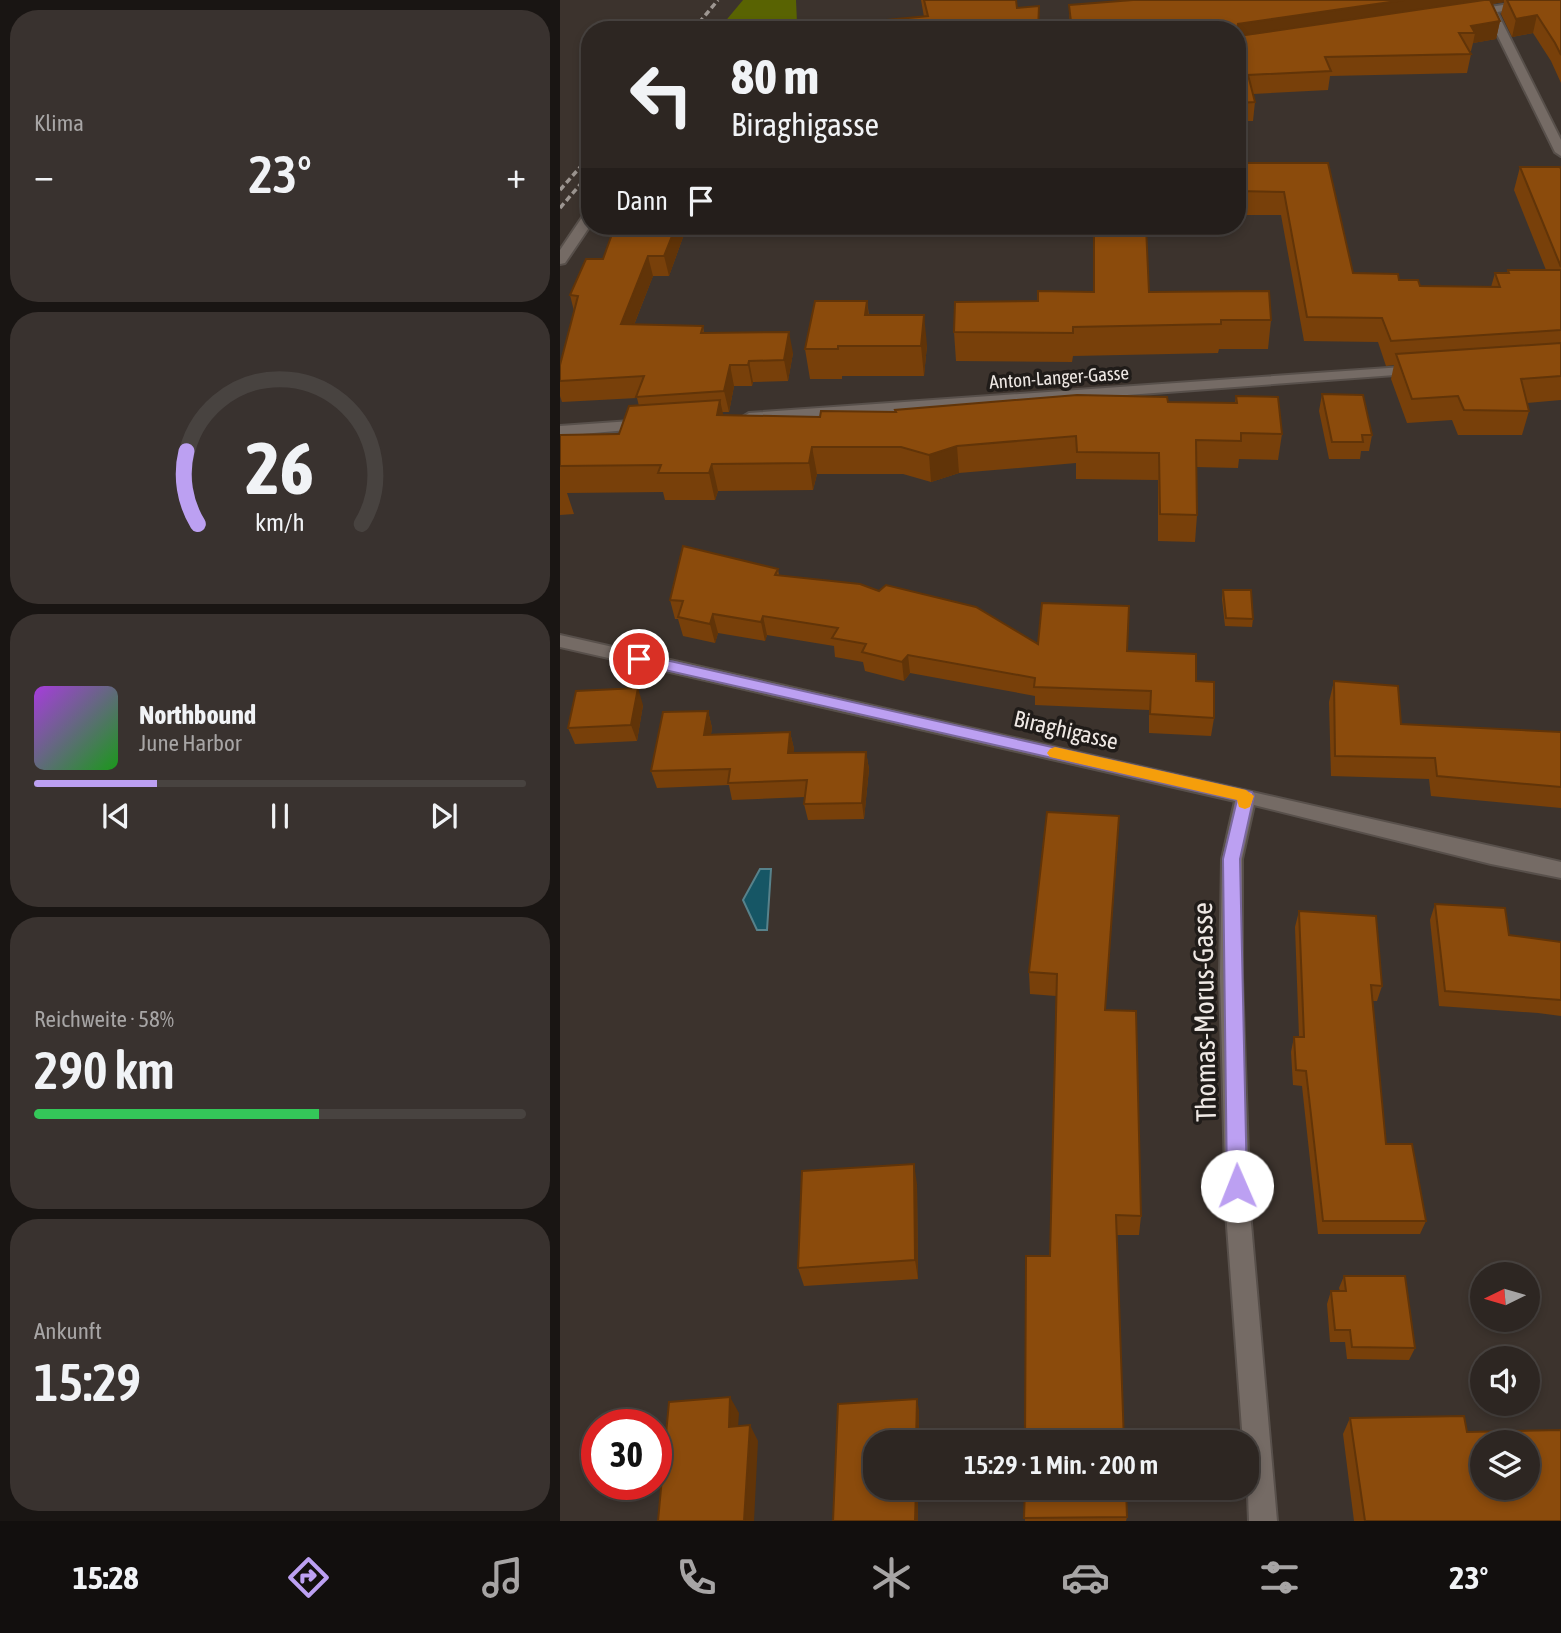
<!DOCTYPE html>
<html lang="de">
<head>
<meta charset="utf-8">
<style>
  body { margin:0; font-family:"Asap Condensed",sans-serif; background:#39322f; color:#f1f3f6; height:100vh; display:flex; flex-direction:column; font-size:26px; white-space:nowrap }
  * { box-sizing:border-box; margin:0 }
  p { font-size:23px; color:#a7a5a5 }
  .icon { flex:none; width:38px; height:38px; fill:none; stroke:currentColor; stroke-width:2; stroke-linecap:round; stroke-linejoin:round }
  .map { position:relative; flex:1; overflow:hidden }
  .side { display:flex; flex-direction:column; gap:10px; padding:10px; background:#191513; width:560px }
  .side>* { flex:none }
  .hud { position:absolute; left:21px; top:21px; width:665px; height:214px; border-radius:28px; box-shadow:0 4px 10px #0003,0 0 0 2px #484340; background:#2d2622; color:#f1f3f6; overflow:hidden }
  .needle { width:46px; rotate:265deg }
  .fabs { position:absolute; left:910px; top:1262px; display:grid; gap:14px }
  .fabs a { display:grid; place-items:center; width:70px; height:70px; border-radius:50%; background:#2d2622; box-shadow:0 4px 10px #0003,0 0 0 2px #484340; font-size:35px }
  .speed { position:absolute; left:21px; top:1409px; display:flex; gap:14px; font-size:35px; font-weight:700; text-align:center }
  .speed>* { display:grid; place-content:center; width:91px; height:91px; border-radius:50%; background:#2d2622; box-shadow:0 4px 10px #0003,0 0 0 2px #484340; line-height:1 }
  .speed .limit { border:10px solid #d22; background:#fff; color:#111 }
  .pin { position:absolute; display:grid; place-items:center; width:60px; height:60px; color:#fff; margin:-30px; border:4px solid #fff; border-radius:50%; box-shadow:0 2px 7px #0007 }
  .me { position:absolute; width:77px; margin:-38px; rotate:359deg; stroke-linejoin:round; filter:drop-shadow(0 0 5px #0008) }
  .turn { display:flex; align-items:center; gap:24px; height:147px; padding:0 35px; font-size:32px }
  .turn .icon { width:91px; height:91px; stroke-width:2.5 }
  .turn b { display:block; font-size:49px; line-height:60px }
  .then { display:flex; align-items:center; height:66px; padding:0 35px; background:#0003; gap:14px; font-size:26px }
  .big { font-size:52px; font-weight:600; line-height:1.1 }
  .side .tile { flex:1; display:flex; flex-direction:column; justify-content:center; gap:10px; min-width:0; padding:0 24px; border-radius:28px; background:#39322f }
  .side .dial { align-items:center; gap:0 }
  .dial svg { height:182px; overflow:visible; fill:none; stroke:#484340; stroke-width:7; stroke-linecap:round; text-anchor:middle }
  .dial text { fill:#f1f3f6; stroke:none }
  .song { display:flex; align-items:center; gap:21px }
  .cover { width:84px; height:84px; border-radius:10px; background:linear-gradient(135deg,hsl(280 70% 55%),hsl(120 70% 35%)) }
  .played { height:7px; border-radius:4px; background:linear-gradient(90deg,#bca0f2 25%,#484340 25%) }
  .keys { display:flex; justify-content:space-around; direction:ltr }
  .heat { display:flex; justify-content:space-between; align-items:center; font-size:38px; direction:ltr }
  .charge { height:10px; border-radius:5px; background:linear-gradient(90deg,#34c759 58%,#484340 0) }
  .trip { position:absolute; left:303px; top:1430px; width:396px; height:70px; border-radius:28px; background:#2d2622; box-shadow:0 4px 10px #0003,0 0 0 2px #484340; font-weight:600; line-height:70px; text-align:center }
  .menu { display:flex; height:112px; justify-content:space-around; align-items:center; background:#120f0e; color:#a7a5a5 }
  .menu .icon { width:49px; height:49px }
  .menu .current { color:#bca0f2 }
  .menu b { font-size:32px; color:#f1f3f6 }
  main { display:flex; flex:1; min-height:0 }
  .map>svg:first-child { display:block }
  .green { fill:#596302 }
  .water { fill:#165665; stroke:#57828b; stroke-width:2 }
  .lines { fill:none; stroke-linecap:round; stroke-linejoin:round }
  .minor-casing { stroke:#58504b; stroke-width:4 }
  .minor { fill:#756b65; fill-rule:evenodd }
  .rail { stroke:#9d9691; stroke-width:3.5; stroke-dasharray:6 3.5; stroke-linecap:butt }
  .wall { fill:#78400a }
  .shaded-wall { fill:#613408 }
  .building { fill:#8b4b0c; stroke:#613408; stroke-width:2; fill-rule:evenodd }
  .route { fill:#bca0f2; stroke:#7a689d; stroke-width:2 }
  .slow { fill:#f59e0b }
  .labels { text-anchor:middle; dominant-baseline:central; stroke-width:7; stroke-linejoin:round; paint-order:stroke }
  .far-street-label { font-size:19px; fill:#eee8e4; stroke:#201c19 }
  .street-label { font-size:23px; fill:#eee8e4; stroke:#201c19 }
  .near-street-label { font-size:28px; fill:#eee8e4; stroke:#201c19 }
</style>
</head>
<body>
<main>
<section class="side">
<div class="tile"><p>Klima</p>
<div class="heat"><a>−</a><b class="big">23°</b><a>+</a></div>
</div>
<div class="tile dial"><svg viewBox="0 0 100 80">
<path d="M14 69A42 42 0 1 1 86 69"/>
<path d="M14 69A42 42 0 0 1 9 37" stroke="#bca0f2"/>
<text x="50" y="56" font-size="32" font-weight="700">26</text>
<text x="50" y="72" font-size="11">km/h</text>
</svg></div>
<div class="tile">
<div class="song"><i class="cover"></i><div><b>Northbound</b><p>June Harbor</p></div></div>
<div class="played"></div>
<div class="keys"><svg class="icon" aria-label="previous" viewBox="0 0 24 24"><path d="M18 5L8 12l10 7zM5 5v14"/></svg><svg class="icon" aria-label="pause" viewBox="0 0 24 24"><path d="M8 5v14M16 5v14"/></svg><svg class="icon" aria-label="next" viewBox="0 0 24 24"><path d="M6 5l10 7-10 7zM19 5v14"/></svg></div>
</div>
<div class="tile"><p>Reichweite · 58%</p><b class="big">290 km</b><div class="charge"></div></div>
<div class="tile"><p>Ankunft</p><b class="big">15:29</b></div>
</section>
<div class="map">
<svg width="1001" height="1521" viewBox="0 0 1001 1521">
  <rect width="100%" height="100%" fill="#3c332d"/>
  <!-- green -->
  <path class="green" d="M 183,0 L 236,0 L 237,23 L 241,24 L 241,30 L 158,30 Z"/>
  <!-- water -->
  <path class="water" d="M 200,869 L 211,869 L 207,930 L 197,930 L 183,900 Z"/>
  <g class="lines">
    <!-- minor casing -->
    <g class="minor-casing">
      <path id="minor" d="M 976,0 L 1001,2 L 937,12 L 1001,140 L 1001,156 L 995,152 L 927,14 L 910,16 L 905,13 L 910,10 Z
        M 30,212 L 30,226 L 5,263 L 0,264 L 0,250 L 25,213 Z
        M 857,366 L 862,367 L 864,370 L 862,373 L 189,423 L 181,418 L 189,413 Z
        M 85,420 L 93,425 L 90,428 L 0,436 L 0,426 Z
        M 0,635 L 1001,862 L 1001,878 L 931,864 L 694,805 L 682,859 L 682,977 L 690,1212 L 717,1521 L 689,1521 L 686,1442 L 683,1442 L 666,1212 L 660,977 L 662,859 L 675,801 L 0,647 Z"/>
    </g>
    <!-- minor -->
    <use href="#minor" class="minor"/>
    <!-- rail -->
    <path class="rail" d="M 133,30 L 158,0
      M 0,190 L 30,156
      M 0,208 L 30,173"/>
  </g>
  <!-- wall -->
  <path class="wall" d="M 361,0 L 456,0 L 457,8 L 479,30 L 317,29 L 364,17 Z
    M 563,0 L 1001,0 L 1001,83 L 991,61 L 973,33 L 952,37 L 941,14 L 944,2 L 932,4 L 940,21 L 936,39 L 913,43 L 911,51 L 909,51 L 911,54 L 907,73 L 770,76 L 768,90 L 693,94 L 695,102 L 693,121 L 677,121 L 677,30 L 510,30 L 509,5 L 564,1 Z
    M 677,163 L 768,163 L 793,273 L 839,280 L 860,286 L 931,287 L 935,273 L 947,273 L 948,270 L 986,270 L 954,190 L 960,167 L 1001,169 L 1001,400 L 967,403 L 969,411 L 962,435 L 898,435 L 892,420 L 847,423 L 831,379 L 834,365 L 826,366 L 818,342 L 744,341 L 721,215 L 677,215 Z
    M 55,226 L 127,226 L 109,276 L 93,276 L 74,325 L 143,326 L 144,333 L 233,353 L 228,381 L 193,382 L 192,386 L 174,386 L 169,412 L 162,412 L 163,416 L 260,417 L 336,412 L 608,402 L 675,403 L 676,396 L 722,434 L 718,460 L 679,459 L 678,468 L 636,467 L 637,515 L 635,542 L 598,541 L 598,480 L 516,479 L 516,463 L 399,473 L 371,482 L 343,474 L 257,474 L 253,490 L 158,491 L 155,500 L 105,500 L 103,492 L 7,493 L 14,514 L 0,515 L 0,435 L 59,434 L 79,406 L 77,398 L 2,402 L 0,396 L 0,365 L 14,311 L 10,295 L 43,259 Z
    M 534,227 L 589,292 L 711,320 L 708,349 L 659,349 L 658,353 L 513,356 L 512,362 L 396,361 L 394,332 L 478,301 L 534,292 Z
    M 307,301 L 309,315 L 367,345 L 364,376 L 282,376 L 282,379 L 250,379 L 245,349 Z
    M 762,394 L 812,435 L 809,451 L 801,451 L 800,459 L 769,459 L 759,411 Z
    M 218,569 L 219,575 L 478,644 L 567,651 L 636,681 L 654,718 L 651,736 L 589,733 L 589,710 L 475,705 L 475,696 L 350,673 L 344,681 L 305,671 L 303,662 L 275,657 L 274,646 L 207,635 L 205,641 L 158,633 L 155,643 L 123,636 L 118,619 L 115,619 L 110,600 Z
    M 663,590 L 693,619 L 692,627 L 665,626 L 662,599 Z
    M 774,681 L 841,724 L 1001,732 L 1001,808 L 871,796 L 869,779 L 771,776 L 769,702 Z
    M 83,705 L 77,741 L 15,744 L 8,728 Z
    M 148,711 L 152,728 L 151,734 L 230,732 L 234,749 L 233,753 L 306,752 L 309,769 L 304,819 L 248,820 L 244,804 L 245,797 L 172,800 L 169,785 L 97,788 L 91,771 Z
    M 558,840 L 545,1010 L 581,1216 L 579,1235 L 557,1235 L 490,1256 L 496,996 L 470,994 L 469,972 Z
    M 875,904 L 949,935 L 1001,942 L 1001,1016 L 978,1013 L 879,1006 L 870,920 Z
    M 739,911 L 822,986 L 817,1001 L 812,1001 L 826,1144 L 866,1221 L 860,1234 L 758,1234 L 742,1086 L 733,1085 L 731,1052 L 734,1037 L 739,1037 L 735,927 Z
    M 357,1184 L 358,1279 L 244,1286 L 238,1268 Z
    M 784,1276 L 855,1348 L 849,1360 L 787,1359 L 785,1342 L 770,1342 L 767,1304 L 771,1291 L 780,1291 L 779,1288 Z
    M 790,1418 L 907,1432 L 1001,1521 L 794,1521 L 783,1434 Z
    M 465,1488 L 567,1517 L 566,1521 L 465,1521 Z"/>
  <!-- shaded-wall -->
  <path class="shaded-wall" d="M 844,0 L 944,0 L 944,2 L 677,42 L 678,24 Z
    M 977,15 L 973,33 L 952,37 L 956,19 Z
    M 940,21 L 936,39 L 913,43 L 915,33 L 911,26 Z
    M 116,226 L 127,226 L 109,276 L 104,256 Z
    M 88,256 L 93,276 L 66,345 L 61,324 Z
    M 307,301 L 310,331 L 305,315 Z
    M 364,315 L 367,345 L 364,376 L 361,346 Z
    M 229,332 L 233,353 L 228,381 L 224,360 Z
    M 189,361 L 193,382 L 192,386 L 188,365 Z
    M 170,365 L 174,386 L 169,412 L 164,391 Z
    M 160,400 L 166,427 L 157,415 Z
    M 397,446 L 399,473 L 371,482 L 369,455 Z
    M 252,447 L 257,474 L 253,490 L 249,463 Z
    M 152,464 L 158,491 L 155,500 L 149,473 Z
    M 153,614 L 158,633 L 155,643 L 150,624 Z
    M 203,616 L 207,635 L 205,641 L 201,622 Z
    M 348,655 L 350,673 L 344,681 L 342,662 Z
    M 78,688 L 83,705 L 77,741 L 71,725 Z
    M 148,711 L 152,728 L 148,751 L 144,735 Z
    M 230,732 L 234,749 L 232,770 L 228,753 Z
    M 306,752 L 309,769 L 304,819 L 302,803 Z
    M 354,1164 L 357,1184 L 358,1279 L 355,1260 Z
    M 170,1397 L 179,1413 L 177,1442 L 169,1427 Z
    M 357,1399 L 359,1410 L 359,1442 L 356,1442 Z
    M 190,1425 L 198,1441 L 194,1521 L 184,1521 Z
    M 356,1488 L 358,1488 L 358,1521 L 355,1521 Z"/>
  <!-- building -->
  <path class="building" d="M 364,0 L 456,0 L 457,8 L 479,6 L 478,30 L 291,30 L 318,29 L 317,21 L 368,16 Z
    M 573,0 L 844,0 L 678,24 L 677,30 L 512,30 L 509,5 Z
    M 924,0 L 930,0 L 940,21 L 911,26 L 915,33 L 899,33 L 911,54 L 765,57 L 771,71 L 688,75 L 695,102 L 677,103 L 677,34 L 679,36 Z
    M 947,0 L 1001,0 L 1001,55 L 995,43 L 977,15 L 956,19 Z
    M 677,163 L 768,163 L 793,273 L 838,274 L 839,280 L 858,280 L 860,286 L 940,287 L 935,273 L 949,273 L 948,270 L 1001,270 L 1001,330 L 831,341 L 822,318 L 747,317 L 724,192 L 677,191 Z
    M 960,167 L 1000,167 L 1001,169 L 1001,267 Z
    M 55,226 L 116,226 L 104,256 L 88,256 L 61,324 L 143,326 L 141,333 L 229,332 L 224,360 L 189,361 L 188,365 L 170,365 L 164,391 L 76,397 L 84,376 L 0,381 L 0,365 L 18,296 L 10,295 L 26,259 L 43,259 Z
    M 534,227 L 586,227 L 589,292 L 709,291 L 711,320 L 661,320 L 661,324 L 513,327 L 513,333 L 394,332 L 395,302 L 478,301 L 478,291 L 534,292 Z
    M 255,301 L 307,301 L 305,315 L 364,315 L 361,346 L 278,346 L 278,349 L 245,349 Z
    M 1001,343 L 1001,376 L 961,379 L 969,411 L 904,410 L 898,396 L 852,399 L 836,354 Z
    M 762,394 L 803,395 L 812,435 L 802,435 L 803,442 L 772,442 Z
    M 517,395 L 607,397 L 608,402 L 677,403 L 676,396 L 718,397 L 722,434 L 681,433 L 681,441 L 636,440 L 637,515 L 600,514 L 599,453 L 517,452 L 516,436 L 397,446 L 369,455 L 341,447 L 252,447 L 249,463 L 152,464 L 149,473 L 98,473 L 101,465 L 0,466 L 0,435 L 59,434 L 69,406 L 160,400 L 157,415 L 260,417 L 261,411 L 336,412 L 335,410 Z
    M 123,546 L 218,569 L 215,575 L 300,584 L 319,591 L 326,585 L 416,607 L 478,644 L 482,603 L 569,606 L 567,651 L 636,654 L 636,681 L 654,682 L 654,718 L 590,714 L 591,691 L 474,687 L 475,678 L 348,655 L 342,662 L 302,652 L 306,644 L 272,638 L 278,628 L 203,616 L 201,622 L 153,614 L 150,624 L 118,617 L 123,601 L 110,600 Z
    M 663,590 L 691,590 L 693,619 L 666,618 Z
    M 774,681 L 838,686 L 841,724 L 1001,732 L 1001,787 L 877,776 L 875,758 L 775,756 Z
    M 78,688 L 71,725 L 8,728 L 16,691 Z
    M 148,711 L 144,735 L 230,732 L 228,753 L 306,752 L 302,803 L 244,804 L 247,780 L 168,783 L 170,769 L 91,771 L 103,712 Z
    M 487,812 L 559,816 L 545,1010 L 576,1011 L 581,1216 L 556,1215 L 564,1442 L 465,1442 L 466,1256 L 490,1256 L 497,974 L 469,972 Z
    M 875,904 L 945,908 L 949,935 L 1001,942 L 1001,1000 L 885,991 Z
    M 739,911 L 816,916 L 822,986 L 811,985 L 826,1144 L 852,1144 L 866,1221 L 763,1221 L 746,1071 L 736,1070 L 734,1037 L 744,1037 Z
    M 354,1164 L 355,1260 L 238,1268 L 242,1171 Z
    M 784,1276 L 845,1276 L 855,1348 L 792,1347 L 790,1330 L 775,1330 L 771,1291 L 786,1291 Z
    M 170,1397 L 169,1427 L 190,1425 L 184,1521 L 98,1521 L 109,1402 Z
    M 357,1399 L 356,1442 L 315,1442 L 315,1488 L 356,1488 L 355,1521 L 273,1521 L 278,1404 Z
    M 904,1416 L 907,1432 L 1001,1430 L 1001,1521 L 805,1521 L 790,1418 ZM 922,1442 L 968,1442 L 968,1488 L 922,1488 Z
    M 465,1488 L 566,1488 L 567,1517 L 464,1518 Z"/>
  <!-- route -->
  <path class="route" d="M 79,654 L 692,792 L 694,796 L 680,859 L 687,1186 L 684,1192 L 677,1195 L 670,1192 L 667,1186 L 663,859 L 677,800 L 74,663 L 72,659 Z"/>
  <!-- slow -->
  <path class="slow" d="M 495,747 L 686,790 L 694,796 L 690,807 L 685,809 L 679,807 L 677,800 L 490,757 L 487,753 L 490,749 Z"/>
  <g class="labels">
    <!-- far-street labels -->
    <g class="far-street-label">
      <text transform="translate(499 377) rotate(-4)">Anton-Langer-Gasse</text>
    </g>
    <!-- street labels -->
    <g class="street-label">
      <text transform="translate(506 730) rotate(13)">Biraghigasse</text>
    </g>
    <!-- near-street labels -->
    <g class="near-street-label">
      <text transform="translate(644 1012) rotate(-91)">Thomas-Morus-Gasse</text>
    </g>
  </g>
</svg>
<div class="fabs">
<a><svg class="needle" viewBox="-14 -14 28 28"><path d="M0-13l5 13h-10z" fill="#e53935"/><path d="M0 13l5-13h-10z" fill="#a7a5a5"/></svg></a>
<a><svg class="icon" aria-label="sound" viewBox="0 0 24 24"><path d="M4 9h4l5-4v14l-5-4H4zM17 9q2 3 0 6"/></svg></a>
<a><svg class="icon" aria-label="layers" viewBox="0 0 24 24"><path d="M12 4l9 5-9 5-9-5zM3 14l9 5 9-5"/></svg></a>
</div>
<div class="speed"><div class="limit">30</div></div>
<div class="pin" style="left:79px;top:659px;background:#d93025"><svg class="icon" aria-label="arrive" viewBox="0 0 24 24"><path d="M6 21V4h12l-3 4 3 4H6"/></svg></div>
<svg class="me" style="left:677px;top:1186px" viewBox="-20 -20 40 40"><circle r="19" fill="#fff"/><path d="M0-13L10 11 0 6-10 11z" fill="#bca0f2"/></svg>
<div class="trip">15:29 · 1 Min. · 200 m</div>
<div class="hud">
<div class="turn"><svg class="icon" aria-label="left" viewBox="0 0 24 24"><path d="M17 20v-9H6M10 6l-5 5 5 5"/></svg><div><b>80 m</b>Biraghigasse</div></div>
<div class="then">Dann<svg class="icon" aria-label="arrive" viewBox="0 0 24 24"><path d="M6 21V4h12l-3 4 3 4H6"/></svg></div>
</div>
</div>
</main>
<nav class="menu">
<b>15:28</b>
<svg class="icon current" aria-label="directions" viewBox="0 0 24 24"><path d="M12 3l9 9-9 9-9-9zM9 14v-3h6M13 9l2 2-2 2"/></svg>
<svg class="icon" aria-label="music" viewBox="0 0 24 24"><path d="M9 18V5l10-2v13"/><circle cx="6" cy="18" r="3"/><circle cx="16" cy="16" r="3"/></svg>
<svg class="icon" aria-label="phone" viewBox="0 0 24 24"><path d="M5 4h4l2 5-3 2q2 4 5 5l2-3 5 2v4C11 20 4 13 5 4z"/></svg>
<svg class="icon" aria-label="climate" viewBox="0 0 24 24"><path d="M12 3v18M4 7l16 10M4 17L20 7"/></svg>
<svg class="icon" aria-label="car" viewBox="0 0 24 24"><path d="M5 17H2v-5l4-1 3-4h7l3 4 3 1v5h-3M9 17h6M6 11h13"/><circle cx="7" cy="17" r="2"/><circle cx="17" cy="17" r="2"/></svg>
<svg class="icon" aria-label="filters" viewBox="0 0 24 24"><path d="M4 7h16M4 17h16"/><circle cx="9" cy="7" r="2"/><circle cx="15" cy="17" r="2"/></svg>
<b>23°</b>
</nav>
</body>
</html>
